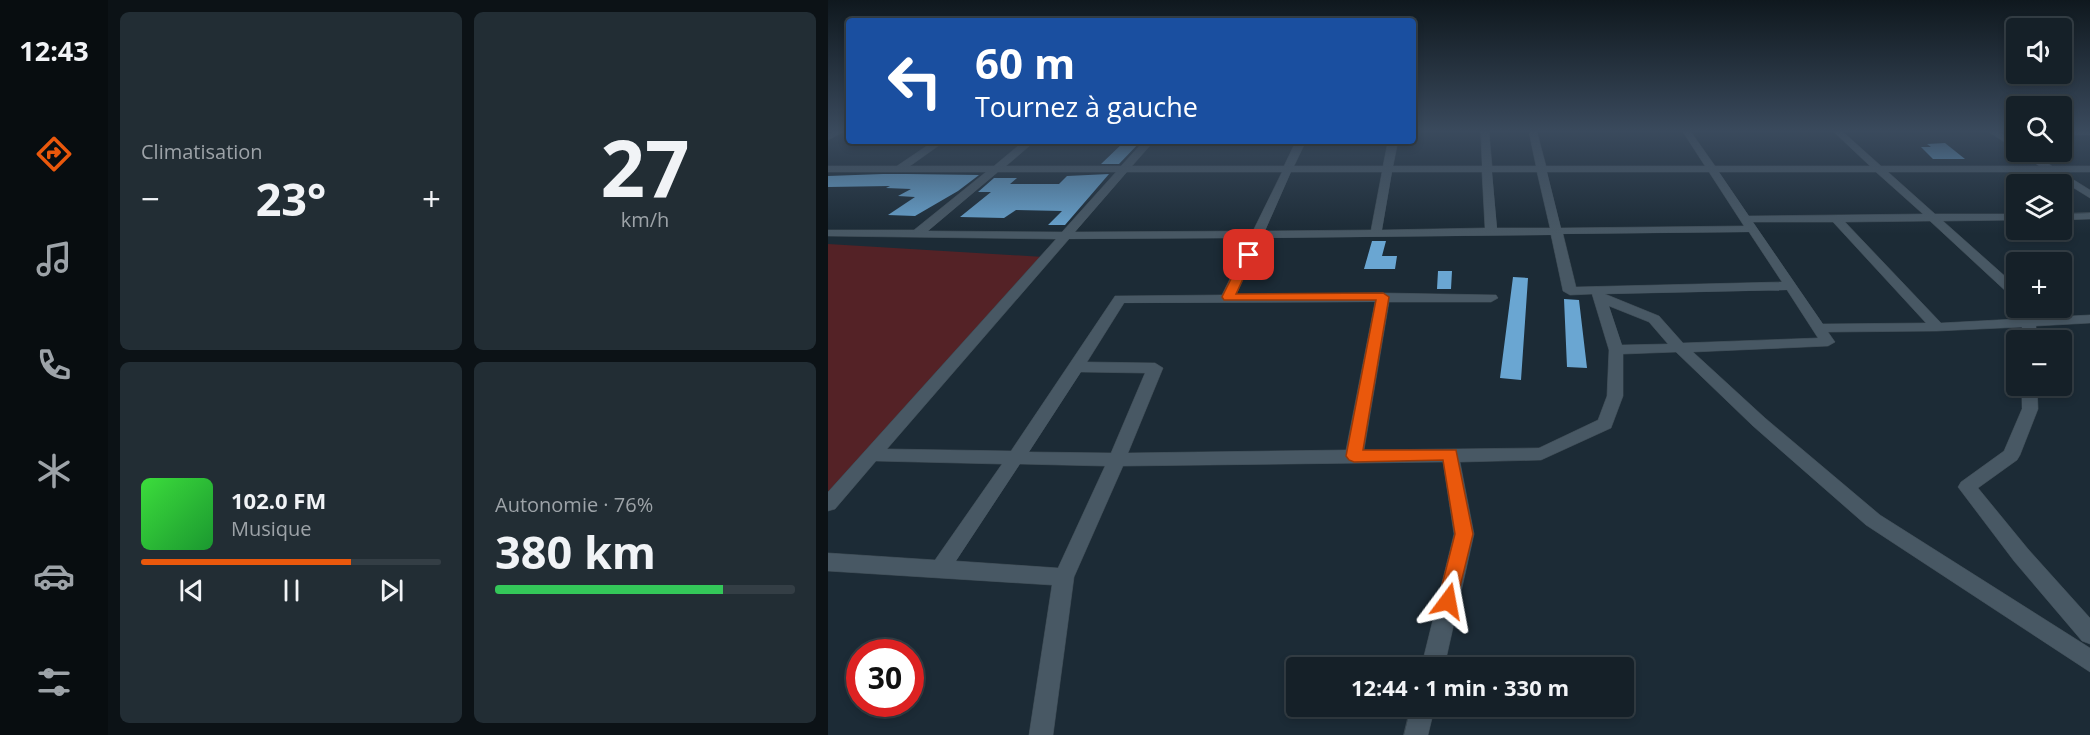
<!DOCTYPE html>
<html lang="fr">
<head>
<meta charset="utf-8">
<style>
  body { margin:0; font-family:"Open Sans",sans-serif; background:#222d34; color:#f1f3f6; height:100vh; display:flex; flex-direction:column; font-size:22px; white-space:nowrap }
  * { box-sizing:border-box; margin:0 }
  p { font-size:20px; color:#9da3a8 }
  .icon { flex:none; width:33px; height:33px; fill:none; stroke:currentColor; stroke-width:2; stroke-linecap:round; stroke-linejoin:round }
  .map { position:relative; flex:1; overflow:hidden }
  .drawer { display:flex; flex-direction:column; gap:12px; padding:12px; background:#0c1216; width:720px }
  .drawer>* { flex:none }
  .banner { position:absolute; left:18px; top:18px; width:570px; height:126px; border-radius:6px; box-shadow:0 3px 9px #0003,0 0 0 2px #343e45; background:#1a4fa0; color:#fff; overflow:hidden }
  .fabs { position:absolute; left:1178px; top:18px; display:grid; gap:12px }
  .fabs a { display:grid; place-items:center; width:66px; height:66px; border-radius:6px; background:#152028; box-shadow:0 3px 9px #0003,0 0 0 2px #343e45; font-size:30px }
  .speed { position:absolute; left:18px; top:639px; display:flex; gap:12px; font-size:30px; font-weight:700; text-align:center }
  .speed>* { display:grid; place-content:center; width:78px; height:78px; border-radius:50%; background:#152028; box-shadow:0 3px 9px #0003,0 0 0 2px #343e45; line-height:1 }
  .speed .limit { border:9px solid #d22; background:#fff; color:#111 }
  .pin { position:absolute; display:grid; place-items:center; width:51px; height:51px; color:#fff; margin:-26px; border-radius:12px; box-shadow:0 3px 9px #0006 }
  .me { position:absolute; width:66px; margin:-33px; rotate:13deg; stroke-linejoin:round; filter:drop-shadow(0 0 4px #0008) }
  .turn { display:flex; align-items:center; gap:21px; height:126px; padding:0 30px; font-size:27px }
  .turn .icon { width:78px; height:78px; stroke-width:2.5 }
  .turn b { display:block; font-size:42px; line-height:51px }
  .big { font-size:45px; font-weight:700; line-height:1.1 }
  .drawer .widget { flex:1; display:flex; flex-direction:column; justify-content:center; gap:9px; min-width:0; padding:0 21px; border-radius:9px; background:#222d34 }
  .drawer .dial { align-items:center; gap:0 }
  .dial b { font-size:78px; line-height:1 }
  .song { display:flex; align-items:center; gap:18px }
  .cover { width:72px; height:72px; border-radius:9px; background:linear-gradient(135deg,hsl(120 70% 55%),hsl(130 70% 35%)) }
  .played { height:6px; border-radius:3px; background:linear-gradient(90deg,#ea580c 70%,#343e45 70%) }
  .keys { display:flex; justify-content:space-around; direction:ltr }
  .heat { display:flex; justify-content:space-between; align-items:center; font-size:33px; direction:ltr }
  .charge { height:9px; border-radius:4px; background:linear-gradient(90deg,#34c759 76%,#343e45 0) }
  .drawer .tiles { flex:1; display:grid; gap:12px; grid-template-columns:repeat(2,1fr) }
  .trip { position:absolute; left:458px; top:657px; width:348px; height:60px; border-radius:6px; background:#152028; box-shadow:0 3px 9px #0003,0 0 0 2px #343e45; font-weight:700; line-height:60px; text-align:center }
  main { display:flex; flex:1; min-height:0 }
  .dock { display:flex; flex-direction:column; width:108px; justify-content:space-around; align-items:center; background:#080d10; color:#9da3a8 }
  .dock .icon { width:42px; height:42px }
  .dock .on { color:#ea580c }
  .dock b { font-size:27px; color:#f1f3f6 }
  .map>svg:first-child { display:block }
  .green { fill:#542226 }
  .building { fill:#6aa6d2 }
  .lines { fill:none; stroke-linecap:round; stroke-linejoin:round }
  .minor-casing { stroke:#3b4851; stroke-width:1 }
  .minor { fill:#485864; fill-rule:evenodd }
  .route { fill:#ea580c; stroke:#983908; stroke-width:1.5 }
</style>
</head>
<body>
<main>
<nav class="dock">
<b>12:43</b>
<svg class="icon on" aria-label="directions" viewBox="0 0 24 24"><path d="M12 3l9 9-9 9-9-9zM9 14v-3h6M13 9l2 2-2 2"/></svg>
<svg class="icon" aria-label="music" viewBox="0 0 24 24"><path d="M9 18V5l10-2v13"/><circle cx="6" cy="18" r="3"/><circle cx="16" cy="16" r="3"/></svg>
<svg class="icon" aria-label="phone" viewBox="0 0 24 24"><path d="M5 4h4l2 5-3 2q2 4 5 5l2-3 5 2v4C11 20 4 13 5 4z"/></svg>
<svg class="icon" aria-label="climate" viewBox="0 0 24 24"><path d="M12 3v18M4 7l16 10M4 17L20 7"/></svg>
<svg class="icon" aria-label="car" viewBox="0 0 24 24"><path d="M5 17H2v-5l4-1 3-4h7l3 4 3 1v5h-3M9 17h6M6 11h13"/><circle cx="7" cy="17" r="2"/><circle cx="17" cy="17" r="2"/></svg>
<svg class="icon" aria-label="filters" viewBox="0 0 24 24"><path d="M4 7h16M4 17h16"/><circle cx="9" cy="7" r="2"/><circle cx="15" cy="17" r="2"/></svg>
</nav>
<section class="drawer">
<div class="tiles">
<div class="widget"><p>Climatisation</p>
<div class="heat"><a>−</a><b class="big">23°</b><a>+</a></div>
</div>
<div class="widget dial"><b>27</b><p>km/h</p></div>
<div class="widget">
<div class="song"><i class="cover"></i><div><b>102.0 FM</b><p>Musique</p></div></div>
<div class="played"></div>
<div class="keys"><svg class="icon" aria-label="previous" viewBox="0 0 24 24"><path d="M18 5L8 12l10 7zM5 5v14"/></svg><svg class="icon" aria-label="pause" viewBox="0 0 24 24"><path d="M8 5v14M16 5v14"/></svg><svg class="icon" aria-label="next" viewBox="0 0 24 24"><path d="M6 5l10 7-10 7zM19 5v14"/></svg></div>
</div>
<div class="widget"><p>Autonomie · 76%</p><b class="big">380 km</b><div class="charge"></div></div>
</div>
</section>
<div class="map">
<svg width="1262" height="735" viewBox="0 0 1262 735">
  <rect width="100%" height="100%" fill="#1c2b36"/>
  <!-- green -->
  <path class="green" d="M 0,244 L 216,257 L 0,497 Z"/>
  <!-- building -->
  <path class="building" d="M 297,141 L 313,141 L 291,164 L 273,164 Z
    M 1117,143 L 1137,159 L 1105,159 L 1093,147 L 1103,147 L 1099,144 Z
    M 55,174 L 79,174 L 151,175 L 130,191 L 87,216 L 60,215 L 87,197 L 70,196 L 83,189 L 58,188 L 62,186 L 0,187 L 0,176 Z
    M 281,174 L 237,225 L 220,225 L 234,211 L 188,210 L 176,218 L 132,217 L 163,192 L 150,192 L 166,178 L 189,178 L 182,184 L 231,184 L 239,176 Z
    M 544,241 L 558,241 L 554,256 L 569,256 L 567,269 L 536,269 Z
    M 610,271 L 624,271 L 623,289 L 609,289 Z
    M 685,277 L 700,278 L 693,380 L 672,378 Z
    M 736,299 L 751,300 L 759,368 L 739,367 Z"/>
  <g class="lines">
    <!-- minor casing -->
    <g class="minor-casing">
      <path id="minor" d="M 5,132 L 15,132 L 0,140 L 0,134 Z
        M 653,132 L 661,132 L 664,166 L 708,166 L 701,132 L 709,132 L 718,166 L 877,166 L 855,132 L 863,132 L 887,166 L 1042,166 L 1006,132 L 1015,132 L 1053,166 L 1211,166 L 1192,152 L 1202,152 L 1224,166 L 1262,166 L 1262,172 L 1233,172 L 1262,190 L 1262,198 L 1220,172 L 1060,172 L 1107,214 L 1188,214 L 1188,220 L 1115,221 L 1188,286 L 1188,297 L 1183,296 L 1102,221 L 1017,222 L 1113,323 L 1207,318 L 1197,308 L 1212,308 L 1223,317 L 1262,315 L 1262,323 L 1208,326 L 1208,340 L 1194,340 L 1194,327 L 1109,331 L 1000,332 L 1007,342 L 1000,346 L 865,352 L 937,418 L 1052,515 L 1262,648 L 1262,672 L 1038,525 L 925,426 L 848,352 L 795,354 L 795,396 L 783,428 L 713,460 L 632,462 L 646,534 L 616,668 L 593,668 L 626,534 L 615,462 L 295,466 L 246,577 L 225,735 L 201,735 L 224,585 L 0,571 L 0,553 L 107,560 L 174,464 L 48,461 L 7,509 L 0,511 L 0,492 L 228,239 L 0,236 L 0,230 L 86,230 L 158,172 L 0,172 L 0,166 L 69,166 L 106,141 L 117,141 L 82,166 L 166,166 L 196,141 L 207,141 L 178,166 L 293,166 L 316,141 L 326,141 L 304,166 L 456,166 L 468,141 L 478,141 L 466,166 L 555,166 L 560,141 L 570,141 L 565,166 L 654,166 ZM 170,172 L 288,172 L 234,232 L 100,231 ZM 299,172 L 454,172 L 425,231 L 247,232 ZM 463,172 L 554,172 L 543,230 L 437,231 ZM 564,172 L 654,172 L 657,228 L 554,230 ZM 664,172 L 709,172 L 722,228 L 669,228 ZM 719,172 L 881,172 L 916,226 L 733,228 ZM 891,172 L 1048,172 L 1095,214 L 921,216 ZM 925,222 L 1005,222 L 1098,323 L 995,324 ZM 921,232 L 954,282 L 748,287 L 735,234 ZM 723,235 L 735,291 L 742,295 L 764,294 L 781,350 L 779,396 L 770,420 L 711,448 L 536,450 L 561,302 L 663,302 L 670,298 L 668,295 L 555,293 L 408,295 L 434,238 ZM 422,238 L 394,295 L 287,296 L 183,451 L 59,449 L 241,239 ZM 959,290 L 990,338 L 855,343 L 831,316 L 777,294 ZM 547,302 L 518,450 L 300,453 L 335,368 L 327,363 L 259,362 L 296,303 ZM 781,306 L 821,322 L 840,344 L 794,345 ZM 253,372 L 317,373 L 283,453 L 201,452 ZM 192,464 L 277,466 L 230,568 L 128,561 Z
        M 1161,132 L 1171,132 L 1188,142 L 1188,149 Z
        M 1233,132 L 1262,132 L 1262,135 L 1233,135 Z
        M 1262,213 L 1262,219 L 1233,220 L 1233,214 Z
        M 1194,386 L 1209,386 L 1210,409 L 1192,455 L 1189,460 L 1150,488 L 1200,549 L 1262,618 L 1262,644 L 1254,641 L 1186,561 L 1130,487 L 1133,482 L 1176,451 L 1194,409 Z
        M 583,706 L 607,706 L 600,735 L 576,735 Z"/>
    </g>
    <!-- minor -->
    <use href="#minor" class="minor"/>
  </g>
  <!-- sky -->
  <linearGradient id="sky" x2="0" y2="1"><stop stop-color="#0f181e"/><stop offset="0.56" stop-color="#3a4a5d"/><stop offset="1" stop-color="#3a4a5d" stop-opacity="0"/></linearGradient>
  <rect width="1262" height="234" fill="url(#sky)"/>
  <!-- route -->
  <path class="route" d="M 421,251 L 426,255 L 408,294 L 555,293 L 561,297 L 535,450 L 628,450 L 645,534 L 627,607 L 620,610 L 613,607 L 610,601 L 627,534 L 615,460 L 526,462 L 521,460 L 518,456 L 548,300 L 396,300 L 394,297 L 415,255 Z"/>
</svg>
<div class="fabs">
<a><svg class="icon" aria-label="sound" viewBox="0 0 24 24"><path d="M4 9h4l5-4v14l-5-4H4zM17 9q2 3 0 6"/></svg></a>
<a><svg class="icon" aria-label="search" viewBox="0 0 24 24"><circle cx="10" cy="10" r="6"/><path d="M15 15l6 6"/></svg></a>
<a><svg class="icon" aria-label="layers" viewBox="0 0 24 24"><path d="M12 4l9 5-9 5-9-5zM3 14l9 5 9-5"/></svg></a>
<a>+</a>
<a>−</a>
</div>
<div class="speed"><div class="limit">30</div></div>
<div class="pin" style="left:421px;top:255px;background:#d93025"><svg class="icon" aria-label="arrive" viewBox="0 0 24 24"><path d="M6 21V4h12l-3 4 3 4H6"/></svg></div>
<svg class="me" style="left:620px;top:601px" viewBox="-20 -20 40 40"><path d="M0-17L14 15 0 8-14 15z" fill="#ea580c" stroke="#fff" stroke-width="4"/></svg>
<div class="trip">12:44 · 1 min · 330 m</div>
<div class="banner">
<div class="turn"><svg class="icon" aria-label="left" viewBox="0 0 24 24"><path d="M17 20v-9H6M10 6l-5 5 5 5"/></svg><div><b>60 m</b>Tournez à gauche</div></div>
</div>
</div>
</main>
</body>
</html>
